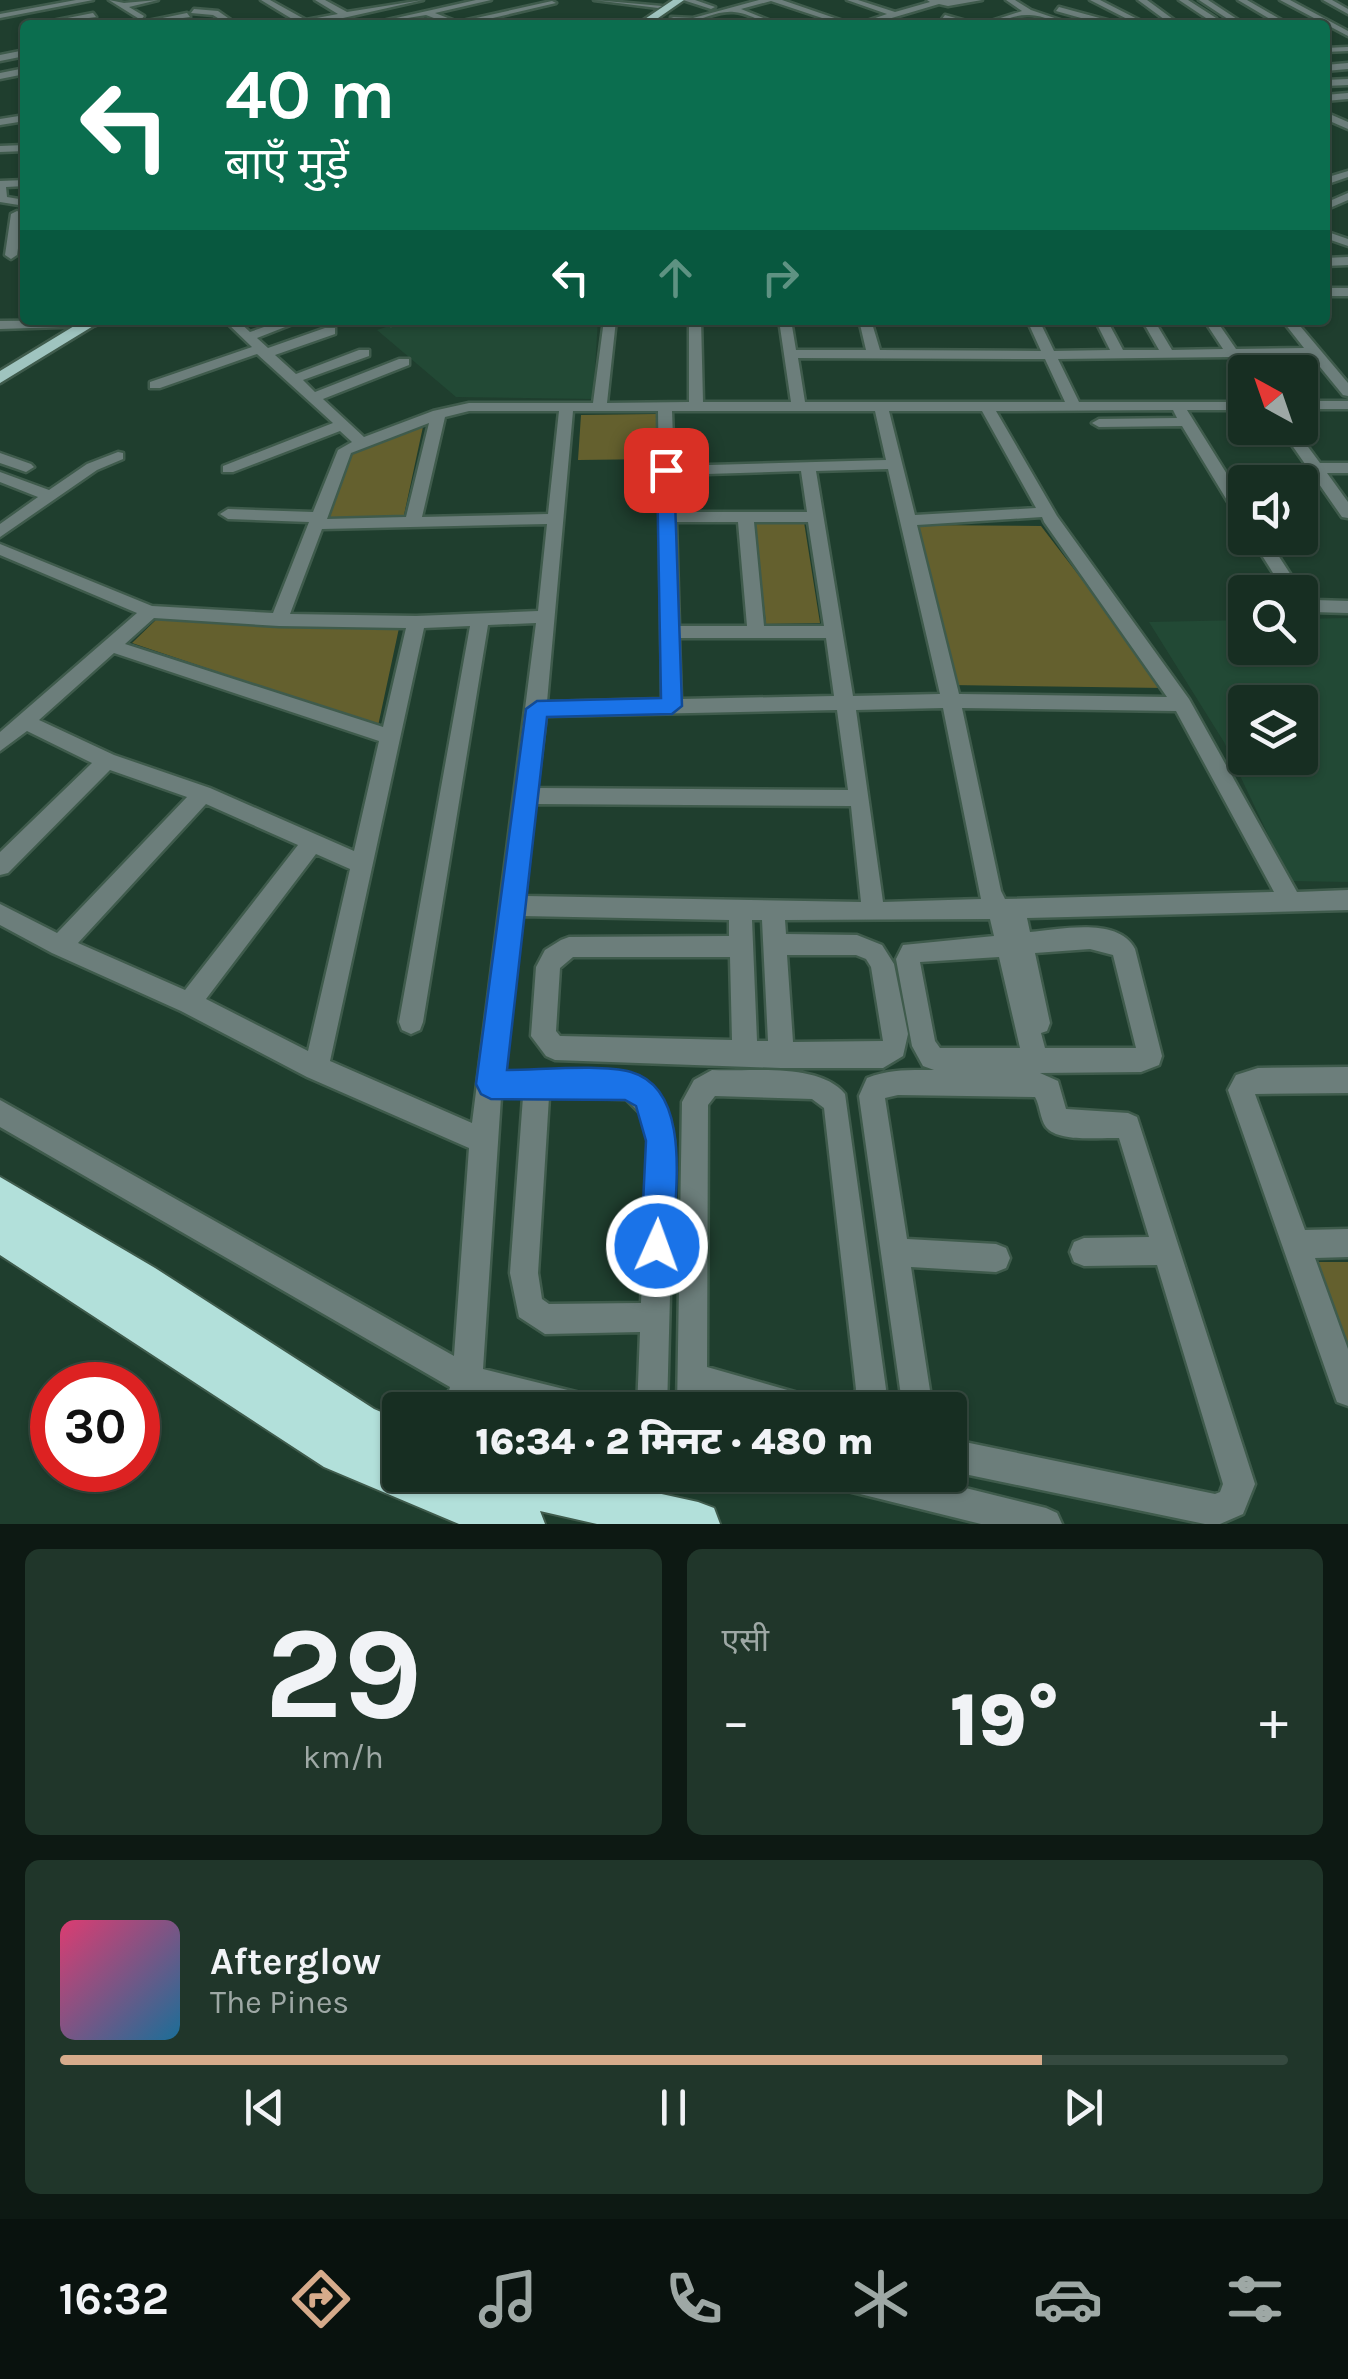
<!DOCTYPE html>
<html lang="hi">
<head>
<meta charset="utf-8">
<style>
  body { margin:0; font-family:Karla,"Noto Sans Devanagari",sans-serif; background:#20362a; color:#f1f3f6; height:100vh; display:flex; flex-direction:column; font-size:38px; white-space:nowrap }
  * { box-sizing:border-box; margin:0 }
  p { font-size:32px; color:#9ea8a5 }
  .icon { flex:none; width:55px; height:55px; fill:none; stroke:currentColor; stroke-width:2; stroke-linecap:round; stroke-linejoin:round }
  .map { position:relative; height:1524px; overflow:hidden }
  .panel { display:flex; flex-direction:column; gap:25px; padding:25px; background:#0d1913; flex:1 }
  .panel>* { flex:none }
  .hud { position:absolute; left:20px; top:20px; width:1310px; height:305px; border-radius:10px; box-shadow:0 2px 8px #0004,0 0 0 2px #364a40; background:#0b6e4f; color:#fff; overflow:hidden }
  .needle { width:65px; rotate:320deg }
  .tools { position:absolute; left:1228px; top:355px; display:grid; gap:20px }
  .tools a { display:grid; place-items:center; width:90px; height:90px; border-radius:10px; background:#172e22; box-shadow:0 2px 8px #0004,0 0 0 2px #364a40; font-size:50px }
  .speed { position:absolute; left:30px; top:1362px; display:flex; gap:20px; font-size:50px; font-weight:700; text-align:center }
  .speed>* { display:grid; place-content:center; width:130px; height:130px; border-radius:50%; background:#172e22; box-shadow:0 2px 8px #0004,0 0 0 2px #364a40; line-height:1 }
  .speed .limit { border:15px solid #d22; background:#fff; color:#111 }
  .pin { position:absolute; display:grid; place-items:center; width:85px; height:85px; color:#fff; margin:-42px; border-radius:20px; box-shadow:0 5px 15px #0006 }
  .me { position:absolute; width:110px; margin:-55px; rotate:2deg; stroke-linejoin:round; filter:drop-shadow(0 0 8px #0008) }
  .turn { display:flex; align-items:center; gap:35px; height:210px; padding:0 40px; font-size:45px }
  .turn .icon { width:130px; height:130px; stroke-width:2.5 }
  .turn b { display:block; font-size:70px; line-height:85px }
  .lanes { display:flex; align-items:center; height:95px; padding:0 40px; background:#0003; justify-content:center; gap:50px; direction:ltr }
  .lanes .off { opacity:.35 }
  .big { font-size:75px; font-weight:800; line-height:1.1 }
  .panel .card { flex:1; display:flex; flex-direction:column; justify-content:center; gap:15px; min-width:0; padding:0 35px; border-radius:15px; background:#20362a }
  .panel .dial { align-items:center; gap:0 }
  .dial b { font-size:130px; line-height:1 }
  .song { display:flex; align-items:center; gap:30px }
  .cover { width:120px; height:120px; border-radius:15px; background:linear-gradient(135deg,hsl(340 70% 55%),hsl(200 70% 35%)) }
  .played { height:10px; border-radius:5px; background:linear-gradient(90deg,#d6ab8b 80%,#364a40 80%) }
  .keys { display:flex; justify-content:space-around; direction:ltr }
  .heat { display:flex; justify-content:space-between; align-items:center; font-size:55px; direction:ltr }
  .panel .tiles { flex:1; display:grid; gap:25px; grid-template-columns:1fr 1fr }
  .card:last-child { grid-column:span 2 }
  .trip { position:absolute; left:382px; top:1392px; width:585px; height:100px; border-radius:10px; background:#172e22; box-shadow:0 2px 8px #0004,0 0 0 2px #364a40; font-weight:800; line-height:100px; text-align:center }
  .tab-bar { display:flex; height:160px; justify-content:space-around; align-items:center; background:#09120e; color:#9ea8a5 }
  .tab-bar .icon { width:70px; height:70px }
  .tab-bar .current { color:#d6ab8b }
  .tab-bar b { font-size:45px; color:#f1f3f6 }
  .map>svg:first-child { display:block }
  .built { fill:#224935; fill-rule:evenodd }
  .green { fill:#64602e }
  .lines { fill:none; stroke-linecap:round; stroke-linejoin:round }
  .minor-casing { stroke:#3f5b4c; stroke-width:5 }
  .major-casing { stroke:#3f5b4c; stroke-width:5 }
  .highway-casing { stroke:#3f5b4c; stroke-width:4 }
  .minor { fill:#6c7e7b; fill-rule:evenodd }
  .major { fill:#9fc4bf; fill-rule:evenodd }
  .highway { fill:#b2e0da; fill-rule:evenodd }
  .route { fill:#1a73e8; stroke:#114b97; stroke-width:2.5 }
</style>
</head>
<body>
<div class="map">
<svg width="1348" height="1524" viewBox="0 0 1348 1524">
  <rect width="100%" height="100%" fill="#1f3e2e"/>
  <!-- built -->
  <path class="built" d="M 407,320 L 598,320 L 593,399 L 456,397 L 377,330 Z
    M 1348,618 L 1348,882 L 1290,881 L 1224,742 L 1149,622 L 1245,620 L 1245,648 L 1300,648 L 1300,619 ZM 1245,702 L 1300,702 L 1300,758 L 1245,758 Z"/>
  <!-- green -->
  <path class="green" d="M 656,414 L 657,459 L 578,460 L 581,415 Z
    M 424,422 L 404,515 L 328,518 L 350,453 Z
    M 804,522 L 820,623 L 766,624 L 755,523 Z
    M 913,525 L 1041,526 L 1165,688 L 950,685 Z
    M 160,616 L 241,624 L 399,628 L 378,726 L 132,643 Z
    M 1318,1262 L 1348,1262 L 1348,1344 Z"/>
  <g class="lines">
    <!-- minor casing -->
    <g class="minor-casing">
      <path id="minor" d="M 76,0 L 93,0 L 0,18 L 0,14 Z
        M 109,0 L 124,3 L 158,0 L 129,7 L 144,16 L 141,20 Z
        M 261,0 L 270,0 L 306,20 L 338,14 L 315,0 L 325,0 L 347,12 L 423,0 L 312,25 L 302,25 Z
        M 476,0 L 491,0 L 435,13 L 458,22 L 552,1 L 556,3 L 463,25 L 452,25 L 426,15 L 365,25 Z
        M 594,0 L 662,6 L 658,8 Z
        M 683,0 L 695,0 L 715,7 L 711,9 Z
        M 759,0 L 782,0 L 855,25 L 843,25 L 771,1 L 741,9 L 781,25 C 764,25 750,13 734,12 C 710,10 698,28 671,17 L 693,18 Z
        M 847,0 L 858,0 L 895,12 L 930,2 L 927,0 L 982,0 L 948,6 L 939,4 L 868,25 L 855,25 L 887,14 Z
        M 1006,0 L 1015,0 L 1031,10 L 1075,25 C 1058,25 1043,14 1027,15 C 1011,15 996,25 979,25 L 1022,11 Z
        M 1090,0 L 1100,0 L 1149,25 L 1139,25 Z
        M 1138,0 L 1147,0 L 1181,25 L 1172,25 Z
        M 1179,0 L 1188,0 L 1216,18 L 1209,20 Z
        M 1199,0 L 1208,0 L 1246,25 L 1237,25 Z
        M 1238,0 L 1247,0 L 1290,25 L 1280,25 Z
        M 1280,0 L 1290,0 L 1348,31 L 1348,36 Z
        M 1323,0 L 1332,0 L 1348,9 L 1348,14 Z
        M 1059,7 L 1118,23 L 1119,25 L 1106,25 L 1056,11 Z
        M 194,9 L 218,11 L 238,25 L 229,25 L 213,15 L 191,13 Z
        M 93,13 L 96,17 L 38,25 L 42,23 Z
        M 187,13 L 190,17 L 134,25 L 138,23 Z
        M 945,15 L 973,23 L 974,25 L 942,19 Z
        M 1348,47 L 1348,51 L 1325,52 L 1325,48 Z
        M 25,50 L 25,56 L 0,61 L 0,55 Z
        M 1348,63 L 1348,69 L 1325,71 L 1325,65 Z
        M 25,68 L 25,74 L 0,79 L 0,73 Z
        M 1348,79 L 1348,85 L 1325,86 L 1325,80 Z
        M 1348,93 L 1348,99 L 1325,101 L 1325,95 Z
        M 1325,112 L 1348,122 L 1348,129 L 1325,119 Z
        M 25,115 L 25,121 L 0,125 L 0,119 Z
        M 25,145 L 25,151 L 0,152 L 0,146 Z
        M 1348,171 L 1348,177 L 1325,185 L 1325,178 Z
        M 25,180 L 25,186 L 6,187 L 7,197 L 25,200 L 25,206 L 0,202 L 0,181 Z
        M 1348,193 L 1348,200 L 1325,210 L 1325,203 Z
        M 17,211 L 23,214 L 17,255 L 11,259 L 5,255 L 11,214 Z
        M 1325,231 L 1348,239 L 1348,246 L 1325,238 Z
        M 1348,257 L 1348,265 L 1325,266 L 1325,258 Z
        M 1325,288 L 1348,288 L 1348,296 L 1325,296 Z
        M 96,320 L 96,325 L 91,326 L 0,329 L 0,321 Z
        M 224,320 L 237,320 L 250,332 L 284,320 L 303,320 L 257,338 L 268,348 L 325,328 L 335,328 L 335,334 L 275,355 L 296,374 L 359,350 L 369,350 L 369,356 L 303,380 L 315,392 L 399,359 L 409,359 L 409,365 L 323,399 L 364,437 L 433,411 L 469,403 L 593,403 L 604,320 L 616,320 L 607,403 L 689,402 L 689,320 L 701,320 L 703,402 L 791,402 L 779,320 L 791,320 L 796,350 L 866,350 L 859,320 L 871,320 L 880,350 L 1041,351 L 1027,320 L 1039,320 L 1054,351 L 1110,350 L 1095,320 L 1107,320 L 1123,350 L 1159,350 L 1142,320 L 1154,320 L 1172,350 L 1223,349 L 1204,320 L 1216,320 L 1236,349 L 1304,348 L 1282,320 L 1295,320 L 1348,383 L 1348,396 L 1343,395 L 1311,356 L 1058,359 L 1079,402 L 1245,402 L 1245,410 L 1187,410 L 1245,503 L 1245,521 L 1239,520 L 1182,426 L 1099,427 L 1092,423 L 1099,419 L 1177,418 L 1173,410 L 996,411 L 1057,516 L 1189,699 L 1297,892 L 1348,890 L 1348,910 L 1027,918 L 1030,932 C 1059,930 1118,916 1135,949 L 1162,1056 L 1159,1065 L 1141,1072 L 1040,1073 L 1058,1081 L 1066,1109 L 1128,1113 L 1137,1117 L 1255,1484 L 1243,1514 L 1220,1524 L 1205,1524 L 950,1471 L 950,1439 L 1215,1494 L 1220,1492 L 1223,1484 L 1157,1265 L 1084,1266 L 1074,1262 L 1070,1252 L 1074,1242 L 1084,1238 L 1149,1237 L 1119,1138 C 1100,1137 1059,1143 1046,1127 C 1040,1119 1040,1105 1035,1097 L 898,1095 L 885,1098 L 907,1239 L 996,1244 L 1006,1248 L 1010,1258 L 1006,1268 L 996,1272 L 911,1267 L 933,1410 L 903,1410 L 859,1096 L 867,1078 C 889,1069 911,1070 934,1070 L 923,1066 L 912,1046 L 896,959 L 903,945 L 994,936 L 990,919 L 785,920 L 786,934 L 857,935 L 882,945 L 894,964 L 908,1034 L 903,1056 L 883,1068 L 781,1068 L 555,1060 L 546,1056 L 531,1036 L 536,967 L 545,950 L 561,940 L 569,937 L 729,936 L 729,920 L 522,916 L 504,1072 L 628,1073 C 659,1086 670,1109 674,1141 L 667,1410 L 637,1410 L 640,1332 L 545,1334 L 519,1317 L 510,1273 L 523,1097 L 501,1097 L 483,1369 L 588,1395 L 599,1399 L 603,1410 L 527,1410 L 477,1398 L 474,1410 L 444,1410 L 450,1387 L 0,1127 L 0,1100 L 454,1356 L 469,1148 L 307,1077 L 181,1011 L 52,953 L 0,925 L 0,904 L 57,933 L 187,797 L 110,770 L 8,873 L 0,875 L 0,852 L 92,763 L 27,731 L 0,751 L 0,732 L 137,613 L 0,555 L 0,544 L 152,606 L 273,613 L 309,522 L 228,519 L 220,514 L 228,509 L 313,512 L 338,450 L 352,442 L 340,431 L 233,472 L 223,472 L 223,466 L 333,423 L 257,354 L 160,388 L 150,388 L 150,382 L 252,347 ZM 798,358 L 1045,359 L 1065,402 L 805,402 ZM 469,411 L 559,411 L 548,514 L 422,517 L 445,417 ZM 573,411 L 658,411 L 662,699 L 547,702 ZM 672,411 L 875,411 L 886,460 L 674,466 ZM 889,411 L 982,411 L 1036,508 L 915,515 ZM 429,423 L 406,517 L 327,519 L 351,453 ZM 888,469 L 940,694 L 853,696 L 816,471 ZM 801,471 L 807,512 L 675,512 L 674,475 ZM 1042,517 L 1044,522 L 1167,697 L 959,694 L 917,525 ZM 676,522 L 738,522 L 747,626 L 679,626 ZM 754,522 L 808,522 L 824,626 L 764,626 ZM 547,524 L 538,611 L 416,616 L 290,614 L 322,529 ZM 154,618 L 279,626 L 406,628 L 383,727 L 125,644 ZM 536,623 L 472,1123 L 330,1061 L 424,628 L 470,626 L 399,1022 L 402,1030 L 411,1034 L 420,1030 L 423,1022 L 488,625 ZM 679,638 L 826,638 L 834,696 L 681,699 ZM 114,653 L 379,741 L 354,851 L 210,788 L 114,755 L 39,720 ZM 943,708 L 981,899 L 883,902 L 856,710 ZM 962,708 L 1176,711 L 1274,892 L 1005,899 L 1001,891 ZM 837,710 L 848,790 L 537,788 L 546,716 ZM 206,804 L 298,845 L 185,990 L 78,943 ZM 535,804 L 851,806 L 861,902 L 525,896 ZM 316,854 L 350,869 L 308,1051 L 206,999 ZM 752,920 L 762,920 L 768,1041 L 757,1041 ZM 1090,949 L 1113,955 L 1136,1048 L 1045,1048 L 1041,1033 L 1047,1031 L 1050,1023 L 1035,953 ZM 787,955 L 856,955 L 866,959 L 871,967 L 883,1041 L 793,1042 ZM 573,957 L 730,957 L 732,1040 L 560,1036 L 556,1031 L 560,968 ZM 999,957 L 1020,1048 L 940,1048 L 935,1041 L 920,962 ZM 549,1097 L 626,1099 L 644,1117 L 648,1141 L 641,1303 L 549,1304 L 542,1299 L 538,1273 Z
        M 383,320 L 397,320 L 397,321 L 391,325 Z
        M 1300,401 L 1348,401 L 1348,409 L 1300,409 Z
        M 1280,428 L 1294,428 L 1320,463 L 1348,463 L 1348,473 L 1327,473 L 1348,502 L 1348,518 L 1342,517 Z
        M 118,452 L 123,453 L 123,459 L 97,470 L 0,537 L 0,524 L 38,497 L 0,482 L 0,472 L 49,490 L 87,464 Z
        M 0,453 L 31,464 L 34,467 L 26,472 L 0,463 Z
        M 1251,538 L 1267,538 L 1302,592 L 1300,594 L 1315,600 L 1348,601 L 1348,613 L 1313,612 L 1300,607 L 1300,592 L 1285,592 Z
        M 1348,1067 L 1348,1093 L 1255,1094 L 1305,1230 L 1348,1229 L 1348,1257 L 1315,1258 L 1348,1349 L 1348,1406 L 1337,1402 L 1333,1391 L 1228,1090 L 1236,1075 L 1258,1068 Z
        M 712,1070 C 751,1072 819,1062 845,1094 L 886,1389 L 881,1410 L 851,1410 L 856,1389 L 824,1108 L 812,1099 L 715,1096 L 708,1105 L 707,1367 L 805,1395 L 816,1399 L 820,1410 L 751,1410 L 707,1397 L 707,1410 L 677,1410 L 682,1102 L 694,1080 Z
        M 832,1475 L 913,1475 L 1046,1508 L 1057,1513 L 1062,1524 L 981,1524 L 848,1491 L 837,1486 Z"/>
    </g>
    <!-- major casing -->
    <g class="major-casing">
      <path id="major" d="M 673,0 L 684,0 L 648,25 L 636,25 Z
        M 84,320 L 103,320 L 0,383 L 0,371 Z"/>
    </g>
    <!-- highway casing -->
    <g class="highway-casing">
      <path id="highway" d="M 0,1177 L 155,1268 L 374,1409 L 400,1420 L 400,1475 L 455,1478 L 453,1475 L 575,1475 L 698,1502 L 714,1508 L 720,1524 L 597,1524 L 540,1511 L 545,1524 L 459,1524 L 324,1467 L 0,1255 Z"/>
    </g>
    <!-- minor -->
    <use href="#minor" class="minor"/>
    <!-- major -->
    <use href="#major" class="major"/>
    <!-- highway -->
    <use href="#highway" class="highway"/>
  </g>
  <!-- route -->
  <path class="route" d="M 666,465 L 674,470 L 682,706 L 672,714 L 547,717 L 507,1070 C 539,1070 602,1064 631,1072 C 694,1090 674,1196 673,1246 L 668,1258 L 657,1262 L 646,1258 L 641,1246 L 646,1141 L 636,1106 L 625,1100 L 491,1099 L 481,1094 L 476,1084 L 526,709 L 537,701 L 661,698 L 657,470 Z"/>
</svg>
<div class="tools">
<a><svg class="needle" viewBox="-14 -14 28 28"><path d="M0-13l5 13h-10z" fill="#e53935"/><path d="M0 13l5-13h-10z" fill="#9ea8a5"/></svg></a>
<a><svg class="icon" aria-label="sound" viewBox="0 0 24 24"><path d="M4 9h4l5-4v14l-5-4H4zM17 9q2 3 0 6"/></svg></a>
<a><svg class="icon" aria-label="search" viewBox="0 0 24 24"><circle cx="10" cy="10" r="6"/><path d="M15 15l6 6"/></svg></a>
<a><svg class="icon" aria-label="layers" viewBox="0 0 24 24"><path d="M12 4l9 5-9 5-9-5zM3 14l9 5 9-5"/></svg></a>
</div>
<div class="speed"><div class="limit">30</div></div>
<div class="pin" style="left:666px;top:470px;background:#d93025"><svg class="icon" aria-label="arrive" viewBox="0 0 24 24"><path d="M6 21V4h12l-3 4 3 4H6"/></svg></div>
<svg class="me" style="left:657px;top:1246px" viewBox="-20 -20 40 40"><circle r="17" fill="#1a73e8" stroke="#fff" stroke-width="3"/><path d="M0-11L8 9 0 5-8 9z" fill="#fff"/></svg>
<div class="trip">16:34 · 2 मिनट · 480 m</div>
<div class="hud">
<div class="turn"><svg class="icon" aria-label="left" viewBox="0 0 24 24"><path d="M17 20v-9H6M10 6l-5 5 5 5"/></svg><div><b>40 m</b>बाएँ मुड़ें</div></div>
<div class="lanes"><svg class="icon" aria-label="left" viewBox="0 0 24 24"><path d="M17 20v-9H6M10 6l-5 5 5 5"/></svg><svg class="icon off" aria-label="ahead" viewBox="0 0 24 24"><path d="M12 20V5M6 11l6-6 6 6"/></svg><svg class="icon off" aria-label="right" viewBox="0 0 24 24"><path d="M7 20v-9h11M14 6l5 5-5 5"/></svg></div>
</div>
</div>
<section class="panel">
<div class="tiles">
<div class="card dial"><b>29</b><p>km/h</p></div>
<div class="card"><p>एसी</p>
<div class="heat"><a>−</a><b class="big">19°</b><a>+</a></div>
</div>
<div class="card">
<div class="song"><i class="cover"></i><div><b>Afterglow</b><p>The Pines</p></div></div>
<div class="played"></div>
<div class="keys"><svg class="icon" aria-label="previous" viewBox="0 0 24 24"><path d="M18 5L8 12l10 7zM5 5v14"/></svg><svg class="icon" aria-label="pause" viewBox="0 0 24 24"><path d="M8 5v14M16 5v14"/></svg><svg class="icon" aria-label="next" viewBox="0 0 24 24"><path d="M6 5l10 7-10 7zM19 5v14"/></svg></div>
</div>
</div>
</section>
<nav class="tab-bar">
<b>16:32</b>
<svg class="icon current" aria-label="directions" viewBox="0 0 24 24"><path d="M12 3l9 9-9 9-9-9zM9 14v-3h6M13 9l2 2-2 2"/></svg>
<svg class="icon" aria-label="music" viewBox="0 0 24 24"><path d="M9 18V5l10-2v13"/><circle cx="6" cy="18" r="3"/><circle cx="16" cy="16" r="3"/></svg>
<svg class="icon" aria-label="phone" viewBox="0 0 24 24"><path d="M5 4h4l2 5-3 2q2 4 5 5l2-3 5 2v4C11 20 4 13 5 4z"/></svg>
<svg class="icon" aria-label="climate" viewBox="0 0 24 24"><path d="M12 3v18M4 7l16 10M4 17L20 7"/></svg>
<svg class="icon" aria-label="car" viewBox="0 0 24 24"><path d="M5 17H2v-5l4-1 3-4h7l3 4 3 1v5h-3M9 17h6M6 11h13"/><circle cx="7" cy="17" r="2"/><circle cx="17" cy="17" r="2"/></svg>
<svg class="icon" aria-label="filters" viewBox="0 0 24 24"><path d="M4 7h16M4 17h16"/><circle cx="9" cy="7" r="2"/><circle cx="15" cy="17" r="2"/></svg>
</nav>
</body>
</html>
